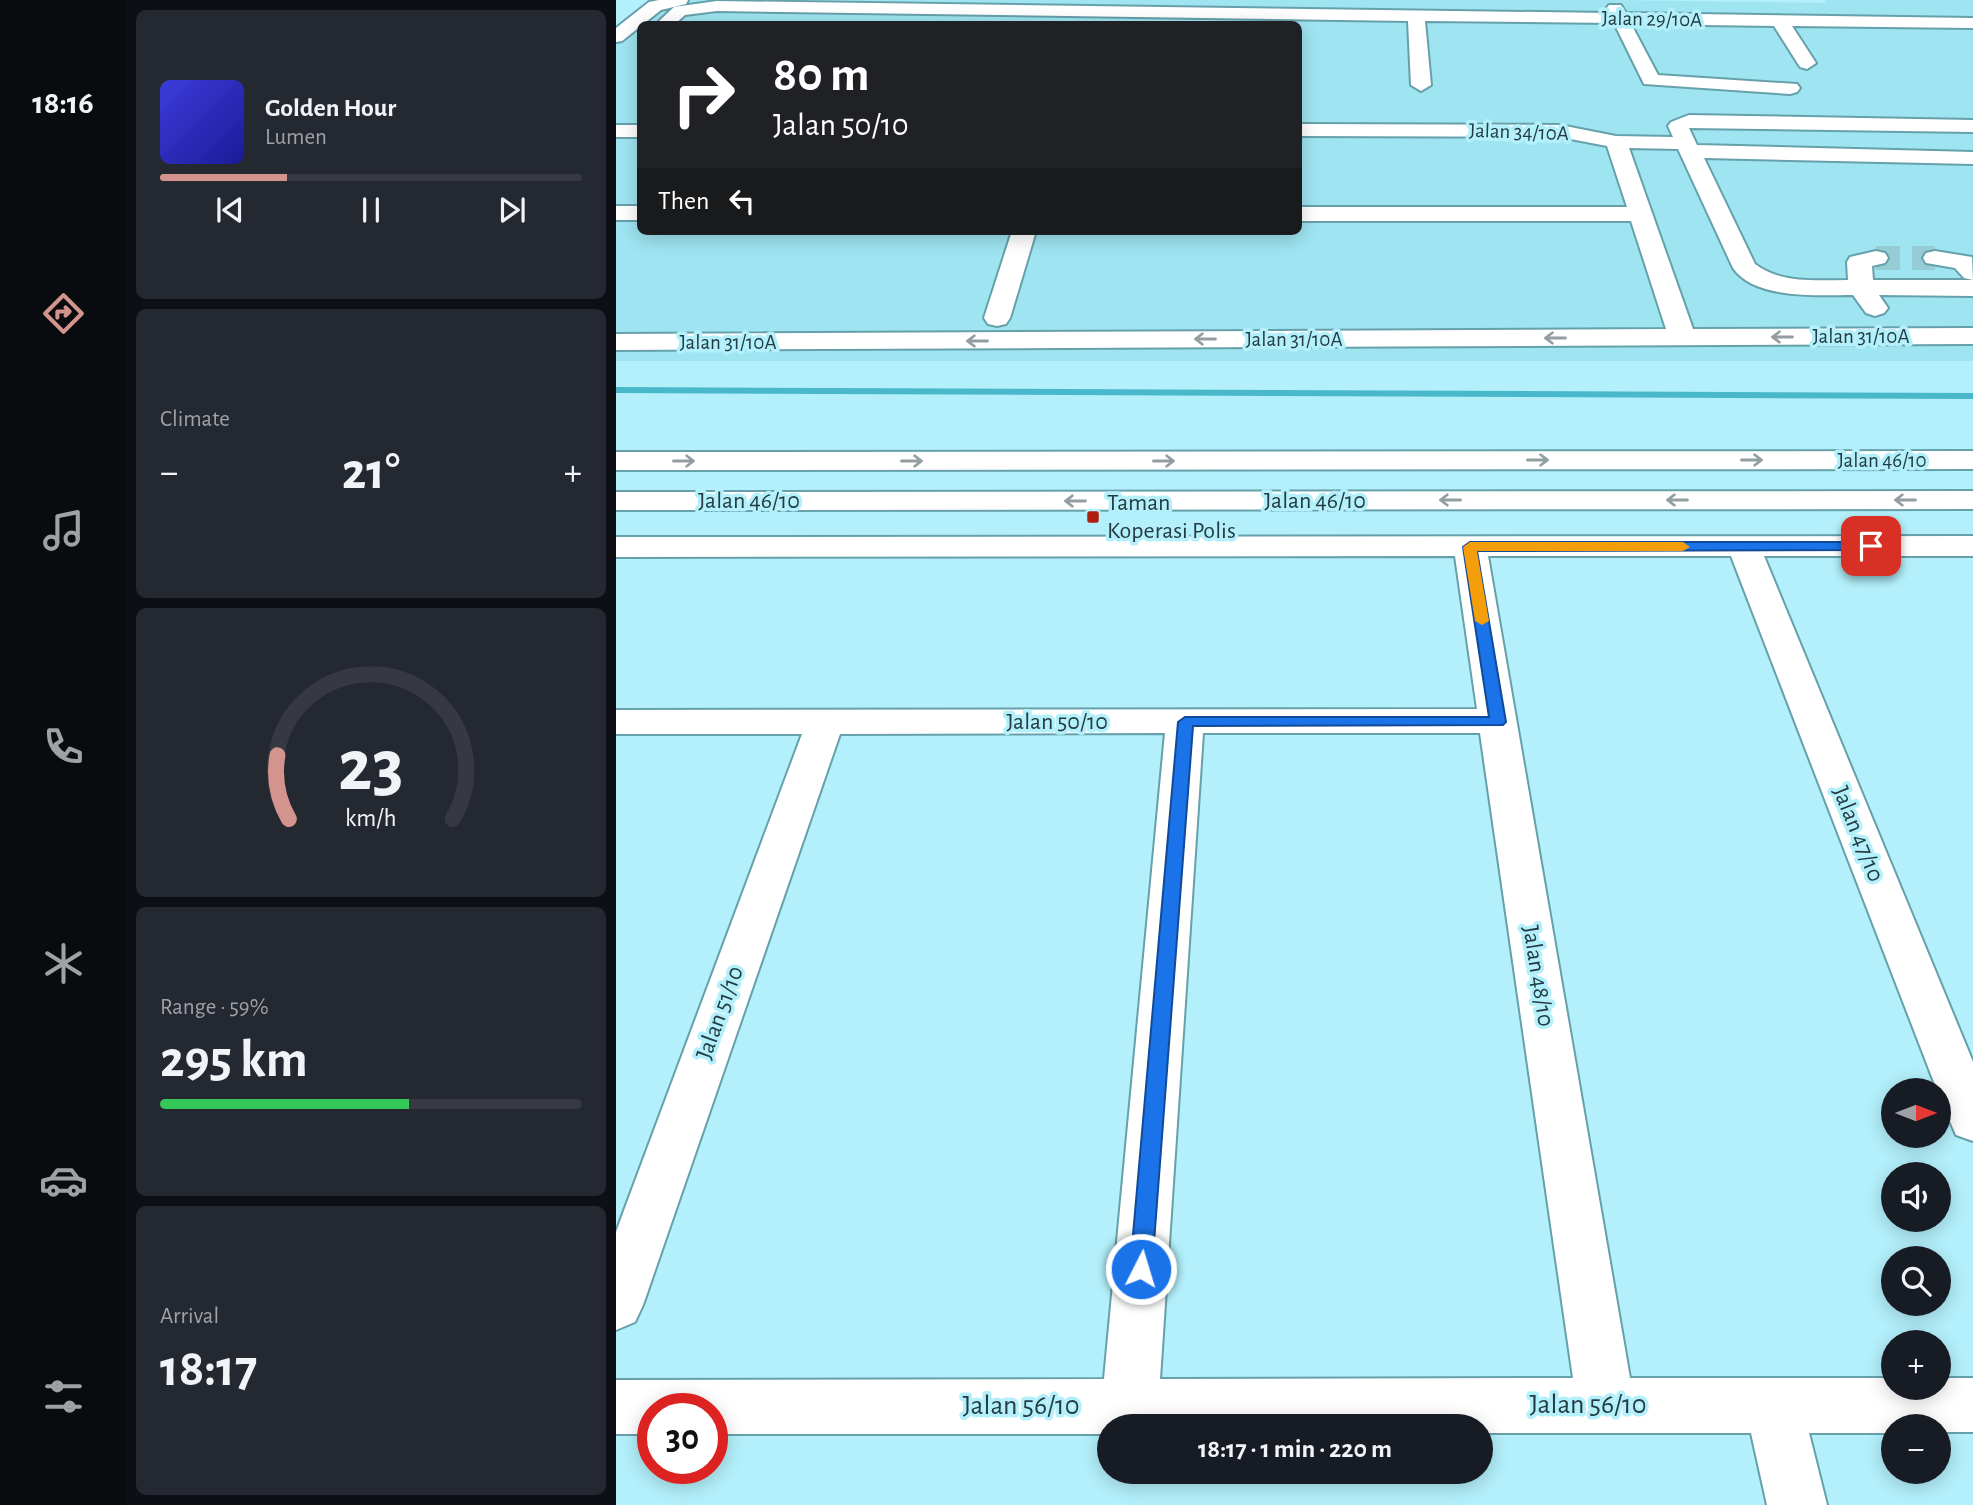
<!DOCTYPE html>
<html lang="en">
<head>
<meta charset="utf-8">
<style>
  body { margin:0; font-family:"Alegreya Sans",sans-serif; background:#242831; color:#f1f3f6; height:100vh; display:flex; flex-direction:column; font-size:26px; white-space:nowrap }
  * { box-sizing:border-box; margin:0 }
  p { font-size:23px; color:#9ea1a6 }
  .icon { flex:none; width:38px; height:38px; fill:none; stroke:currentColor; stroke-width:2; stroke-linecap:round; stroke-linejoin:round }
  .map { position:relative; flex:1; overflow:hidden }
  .details { display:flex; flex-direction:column; gap:10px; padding:10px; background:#0d0f14; width:490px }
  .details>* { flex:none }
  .banner { position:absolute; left:21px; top:21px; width:665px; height:214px; border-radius:10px; box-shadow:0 4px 18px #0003; background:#202124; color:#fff; overflow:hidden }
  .needle { width:46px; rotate:90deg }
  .controls { position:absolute; left:1265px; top:1078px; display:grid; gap:14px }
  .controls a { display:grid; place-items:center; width:70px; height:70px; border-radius:50%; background:#171b24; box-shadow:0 4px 18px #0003; font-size:35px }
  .speed { position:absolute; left:21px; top:1393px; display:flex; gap:14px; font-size:35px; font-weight:700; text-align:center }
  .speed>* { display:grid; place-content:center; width:91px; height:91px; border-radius:50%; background:#171b24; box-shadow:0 4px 18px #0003; line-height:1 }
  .speed .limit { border:10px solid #d22; background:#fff; color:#111 }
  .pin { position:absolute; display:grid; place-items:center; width:60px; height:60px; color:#fff; margin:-30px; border-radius:14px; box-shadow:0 4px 10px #0006 }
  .me { position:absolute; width:77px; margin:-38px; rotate:5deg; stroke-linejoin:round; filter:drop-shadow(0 0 5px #0008) }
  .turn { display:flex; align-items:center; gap:24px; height:147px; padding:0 21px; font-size:32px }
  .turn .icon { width:91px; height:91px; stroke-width:2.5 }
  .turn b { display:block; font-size:49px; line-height:60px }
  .then { display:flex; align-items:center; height:66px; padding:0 21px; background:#0003; gap:14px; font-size:26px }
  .big { font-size:52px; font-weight:600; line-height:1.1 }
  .details .card { flex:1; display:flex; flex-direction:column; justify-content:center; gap:10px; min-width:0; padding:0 24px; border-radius:10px; background:#242831 }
  .details .dial { align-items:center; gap:0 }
  .dial svg { height:182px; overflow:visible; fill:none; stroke:#363941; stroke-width:7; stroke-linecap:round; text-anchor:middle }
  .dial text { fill:#f1f3f6; stroke:none }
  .song { display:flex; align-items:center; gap:21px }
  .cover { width:84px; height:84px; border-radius:10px; background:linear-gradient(135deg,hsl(240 70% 55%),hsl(240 70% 35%)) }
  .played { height:7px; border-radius:4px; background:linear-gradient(90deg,#d3948e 30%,#363941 30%) }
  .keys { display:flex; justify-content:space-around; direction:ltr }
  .heat { display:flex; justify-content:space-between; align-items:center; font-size:38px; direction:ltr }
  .charge { height:10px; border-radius:5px; background:linear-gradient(90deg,#34c759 59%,#363941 0) }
  .trip { position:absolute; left:481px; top:1414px; width:396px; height:70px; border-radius:35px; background:#171b24; box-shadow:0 4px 18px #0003; font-weight:600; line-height:70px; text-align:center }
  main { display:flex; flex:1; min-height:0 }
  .dock { display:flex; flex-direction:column; width:126px; justify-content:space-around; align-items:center; background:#090b0e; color:#9ea1a6 }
  .dock .icon { width:49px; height:49px }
  .dock .active { color:#d3948e }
  .dock b { font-size:32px; color:#f1f3f6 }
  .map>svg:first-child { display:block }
  .built { fill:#9ee4f1; fill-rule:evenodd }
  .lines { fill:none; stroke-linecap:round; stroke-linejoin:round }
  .stream { fill:#49b8cb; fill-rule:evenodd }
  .minor-tunnel { stroke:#96ccd6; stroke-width:24; stroke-dasharray:24 12; stroke-linecap:butt }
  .minor-casing { stroke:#66a0ab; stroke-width:4 }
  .major-casing { stroke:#66a0ab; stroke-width:4 }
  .minor { fill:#fff; fill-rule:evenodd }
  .major { fill:#fff; fill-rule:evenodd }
  .oneway { stroke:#929ea0 }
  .route { fill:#1a73e8; stroke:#114b97; stroke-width:2 }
  .slow { fill:#f59e0b }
  .poi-dot { fill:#ae1f0f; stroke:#b3f0fb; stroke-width:2.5 }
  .labels { text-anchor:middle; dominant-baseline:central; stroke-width:7; stroke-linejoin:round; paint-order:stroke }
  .far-street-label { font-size:21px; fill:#243c41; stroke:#b3f0fb }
  .street-label { font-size:24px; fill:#243c41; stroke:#b3f0fb }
  .poi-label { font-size:24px; fill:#243c41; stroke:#b3f0fb; text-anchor:start }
  .near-street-label { font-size:28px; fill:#243c41; stroke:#b3f0fb }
</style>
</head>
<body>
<main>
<nav class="dock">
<b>18:16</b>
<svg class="icon active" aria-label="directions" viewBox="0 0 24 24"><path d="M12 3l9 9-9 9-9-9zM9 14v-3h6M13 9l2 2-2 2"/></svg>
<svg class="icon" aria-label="music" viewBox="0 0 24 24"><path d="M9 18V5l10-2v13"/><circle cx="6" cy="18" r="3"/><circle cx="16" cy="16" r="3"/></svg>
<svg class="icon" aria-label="phone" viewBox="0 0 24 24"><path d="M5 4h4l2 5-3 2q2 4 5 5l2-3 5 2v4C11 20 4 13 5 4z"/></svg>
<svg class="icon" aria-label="climate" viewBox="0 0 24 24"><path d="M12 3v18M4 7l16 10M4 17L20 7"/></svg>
<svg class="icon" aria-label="car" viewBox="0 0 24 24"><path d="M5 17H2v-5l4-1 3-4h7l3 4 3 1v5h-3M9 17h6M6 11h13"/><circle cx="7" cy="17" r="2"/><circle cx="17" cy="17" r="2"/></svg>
<svg class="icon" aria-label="filters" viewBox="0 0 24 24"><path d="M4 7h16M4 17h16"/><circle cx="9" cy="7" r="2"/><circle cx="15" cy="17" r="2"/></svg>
</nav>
<section class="details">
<div class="card">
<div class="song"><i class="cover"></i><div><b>Golden Hour</b><p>Lumen</p></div></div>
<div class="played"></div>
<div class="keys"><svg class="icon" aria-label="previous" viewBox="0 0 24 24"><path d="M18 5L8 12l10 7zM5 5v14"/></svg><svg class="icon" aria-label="pause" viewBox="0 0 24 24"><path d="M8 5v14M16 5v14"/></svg><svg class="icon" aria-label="next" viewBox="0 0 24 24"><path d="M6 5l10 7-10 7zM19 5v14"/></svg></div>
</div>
<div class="card"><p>Climate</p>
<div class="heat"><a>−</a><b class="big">21°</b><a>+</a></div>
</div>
<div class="card dial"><svg viewBox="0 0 100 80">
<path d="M14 69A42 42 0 1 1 86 69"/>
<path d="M14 69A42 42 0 0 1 9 41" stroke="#d3948e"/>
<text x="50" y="56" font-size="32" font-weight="700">23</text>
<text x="50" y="72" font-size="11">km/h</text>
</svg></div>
<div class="card"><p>Range · 59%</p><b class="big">295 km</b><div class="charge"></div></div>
<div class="card"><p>Arrival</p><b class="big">18:17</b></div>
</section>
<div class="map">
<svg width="1357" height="1505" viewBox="0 0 1357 1505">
  <rect width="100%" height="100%" fill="#b3f0fb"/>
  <!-- built -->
  <path class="built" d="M 35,0 L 993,0 L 1210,3 L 1209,0 L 1357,0 L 1357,361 L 0,361 L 0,27 ZM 24,24 L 682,24 L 682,231 L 24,231 Z"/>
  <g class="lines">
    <!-- stream -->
    <path class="stream" d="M 0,387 L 1357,393 L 1357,399 L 0,393 Z"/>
    <!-- minor-tunnel -->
    <path class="minor-tunnel" d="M 1260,258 L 1319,258"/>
    <!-- minor casing -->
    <g class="minor-casing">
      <path id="minor" d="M 43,0 L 72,0 L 70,4 L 45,10 L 6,41 L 0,42 L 0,28 L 33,2 Z
        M 101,1 L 992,13 L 990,9 L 993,5 L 1005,5 L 1010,13 L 1357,18 L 1357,28 L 1176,26 L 1200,63 L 1191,69 L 1184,67 L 1158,26 L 1015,24 L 1042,75 L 1181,84 L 1184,88 L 1181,92 L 1174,94 L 1028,84 L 998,23 L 809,21 L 815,85 L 805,91 L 795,85 L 792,21 L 101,11 L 69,15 L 59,24 L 40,24 L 58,7 Z
        M 1073,115 L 1357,120 L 1357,132 L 1073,128 L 1081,145 L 1357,152 L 1357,164 L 1088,158 L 1139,264 C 1165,284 1201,280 1232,280 L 1231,262 L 1234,257 L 1260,251 L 1269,253 L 1272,258 L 1269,263 L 1256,266 L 1257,280 L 1357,280 L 1357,296 L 1263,295 L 1272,308 L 1268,313 L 1259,316 L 1250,313 L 1237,295 C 1203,295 1139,300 1117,268 L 1062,149 L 1013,148 L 1077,329 L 1357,328 L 1357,344 L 0,350 L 0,334 L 1050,329 L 1015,221 L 682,221 L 682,207 L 1011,207 L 991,146 L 944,137 L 682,136 L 682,124 L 944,125 L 1000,136 L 1057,137 L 1052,126 L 1055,122 Z
        M 0,125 L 24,125 L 24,137 L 0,137 Z
        M 0,206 L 24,206 L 24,220 L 0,220 Z
        M 396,231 L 420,231 L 394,318 L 390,324 L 381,326 L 372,324 L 368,318 Z
        M 1319,251 L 1356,257 L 1357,280 L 1348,278 L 1339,268 L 1310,263 L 1307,258 L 1310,253 Z
        M 1357,536 L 1357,556 L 1148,556 L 1357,1062 L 1357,1141 L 1340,1135 L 1323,1096 L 1323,1090 L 1321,1090 L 1115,556 L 872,556 L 1014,1378 L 1278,1378 L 1278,1388 L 1323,1388 L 1323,1378 L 1357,1378 L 1357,1432 L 1323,1432 L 1323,1426 L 1278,1426 L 1278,1433 L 1193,1433 L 1211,1505 L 1151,1505 L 1135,1433 L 864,1433 L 864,1426 L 494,1426 L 494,1434 L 96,1434 L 96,1409 L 37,1409 L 37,1434 L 0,1434 L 0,1380 L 488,1379 L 549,733 L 224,734 L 27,1305 L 19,1322 L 0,1330 L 0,1232 L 186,734 L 0,734 L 0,710 L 861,709 L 839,556 L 0,557 L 0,537 ZM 587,733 L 864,733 L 957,1378 L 544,1379 Z"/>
    </g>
    <!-- major casing -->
    <g class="major-casing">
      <path id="major" d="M 1357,451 L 1357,469 L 0,470 L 0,452 Z
        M 1357,491 L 1357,509 L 0,510 L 0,492 Z"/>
    </g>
    <!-- minor -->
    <use href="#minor" class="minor"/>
    <!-- major -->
    <use href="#major" class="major"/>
  </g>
  <!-- one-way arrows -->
  <defs><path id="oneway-shaft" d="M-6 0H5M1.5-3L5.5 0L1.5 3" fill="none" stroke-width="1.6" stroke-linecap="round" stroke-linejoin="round" transform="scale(1.75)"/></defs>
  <g class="oneway">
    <use href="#oneway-shaft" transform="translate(1166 337) rotate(180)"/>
    <use href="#oneway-shaft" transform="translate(939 338) rotate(180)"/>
    <use href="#oneway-shaft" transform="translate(589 339) rotate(180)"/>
    <use href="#oneway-shaft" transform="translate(361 341) rotate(180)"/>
    <use href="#oneway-shaft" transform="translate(922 460)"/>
    <use href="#oneway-shaft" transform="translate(1136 460)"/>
    <use href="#oneway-shaft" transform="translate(68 461)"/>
    <use href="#oneway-shaft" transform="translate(296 461)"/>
    <use href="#oneway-shaft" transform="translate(548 461)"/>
    <use href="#oneway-shaft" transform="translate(834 500) rotate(180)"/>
    <use href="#oneway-shaft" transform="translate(1061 500) rotate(180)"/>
    <use href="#oneway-shaft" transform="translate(1289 500) rotate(180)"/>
    <use href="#oneway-shaft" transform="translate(459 501) rotate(180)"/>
  </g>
  <!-- route -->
  <path class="route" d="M 854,542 L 1255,542 L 1262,546 L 1255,550 L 861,551 L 890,722 L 887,725 L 577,726 L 536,1269 L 532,1276 L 525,1278 L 517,1276 L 514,1269 L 562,722 L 569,717 L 873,717 L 847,547 Z"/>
  <!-- slow -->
  <path class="slow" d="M 854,542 L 1067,542 L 1074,547 L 1067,551 L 861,551 L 873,621 L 866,625 L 859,621 L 847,547 Z"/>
  <!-- markers -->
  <rect class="poi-dot" x="470" y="510" width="14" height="14" rx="3.5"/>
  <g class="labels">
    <!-- far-street labels -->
    <g class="far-street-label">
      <text transform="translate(1036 19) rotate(1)">Jalan 29/10A</text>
      <text transform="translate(903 132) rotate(2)">Jalan 34/10A</text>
      <text x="1245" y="336">Jalan 31/10A</text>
      <text x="678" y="339">Jalan 31/10A</text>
      <text x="112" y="342">Jalan 31/10A</text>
      <text x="1266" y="460">Jalan 46/10</text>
    </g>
    <!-- street labels -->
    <g class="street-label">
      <text x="133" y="501">Jalan 46/10</text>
      <text x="699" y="501">Jalan 46/10</text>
      <text x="441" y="722">Jalan 50/10</text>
      <text transform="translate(1242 834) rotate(68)">Jalan 47/10</text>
      <text transform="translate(922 976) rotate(81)">Jalan 48/10</text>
      <text transform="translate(104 1013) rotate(-70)">Jalan 51/10</text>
    </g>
    <!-- poi labels -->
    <g class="poi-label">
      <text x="491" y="503">Taman<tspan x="491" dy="28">Koperasi Polis</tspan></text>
    </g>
    <!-- near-street labels -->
    <g class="near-street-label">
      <text x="972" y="1405">Jalan 56/10</text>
      <text x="405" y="1406">Jalan 56/10</text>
    </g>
  </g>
</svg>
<div class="controls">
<a><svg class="needle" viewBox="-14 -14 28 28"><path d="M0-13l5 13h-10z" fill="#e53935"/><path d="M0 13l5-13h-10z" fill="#9ea1a6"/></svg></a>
<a><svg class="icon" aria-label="sound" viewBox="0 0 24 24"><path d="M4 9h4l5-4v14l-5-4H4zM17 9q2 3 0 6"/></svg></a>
<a><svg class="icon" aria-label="search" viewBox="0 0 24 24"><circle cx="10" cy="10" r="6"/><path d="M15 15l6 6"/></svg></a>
<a>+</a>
<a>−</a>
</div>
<div class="speed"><div class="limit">30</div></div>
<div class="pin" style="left:1255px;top:546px;background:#d93025"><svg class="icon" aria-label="arrive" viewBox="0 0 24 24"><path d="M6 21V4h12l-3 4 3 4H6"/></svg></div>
<svg class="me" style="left:525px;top:1269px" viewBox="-20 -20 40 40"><circle r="17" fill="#1a73e8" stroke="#fff" stroke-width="3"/><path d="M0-11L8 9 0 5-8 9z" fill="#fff"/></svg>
<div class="trip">18:17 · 1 min · 220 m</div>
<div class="banner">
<div class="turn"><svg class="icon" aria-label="right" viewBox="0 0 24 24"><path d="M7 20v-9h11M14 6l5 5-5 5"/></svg><div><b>80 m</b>Jalan 50/10</div></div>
<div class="then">Then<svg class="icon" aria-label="left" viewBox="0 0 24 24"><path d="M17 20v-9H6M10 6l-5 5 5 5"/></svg></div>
</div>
</div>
</main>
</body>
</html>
